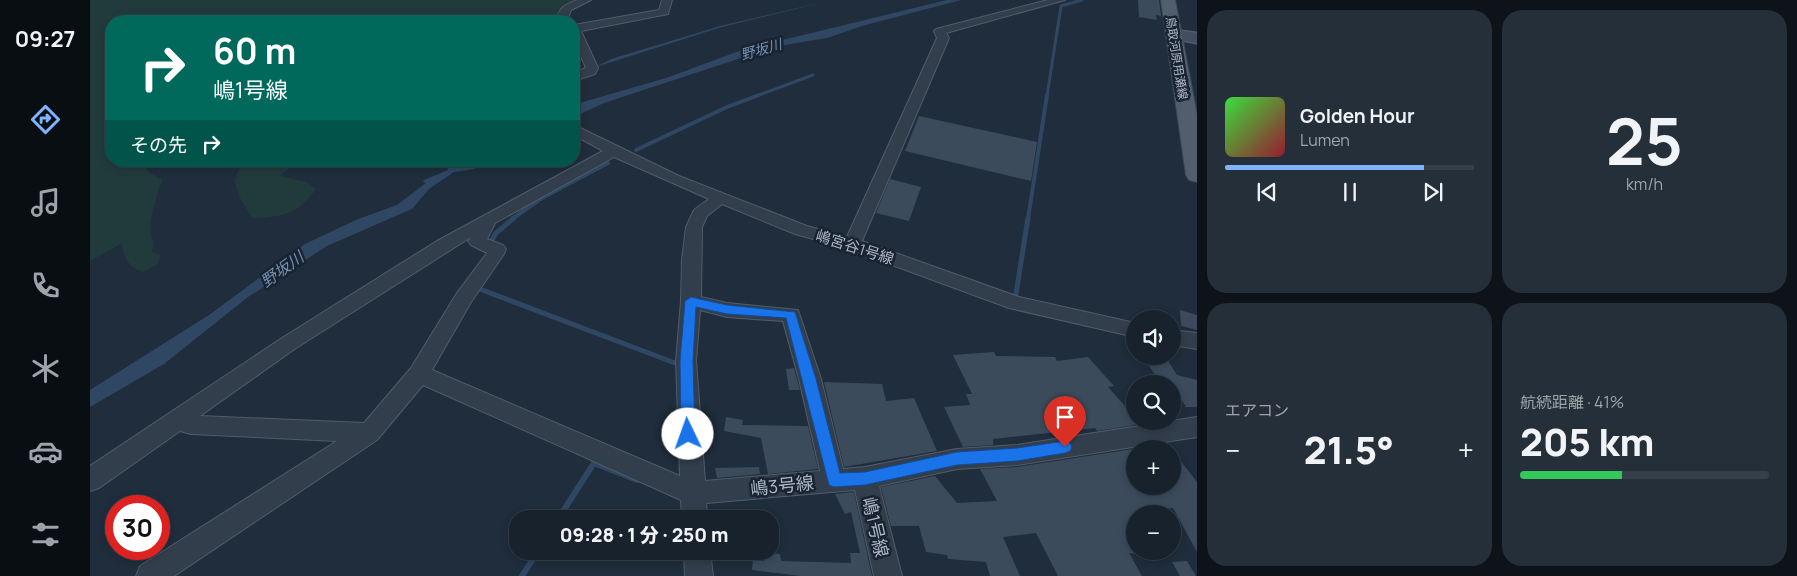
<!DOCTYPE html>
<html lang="ja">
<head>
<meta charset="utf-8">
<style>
  body { margin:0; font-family:Manrope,"Noto Sans JP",sans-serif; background:#242f39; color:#f1f3f6; height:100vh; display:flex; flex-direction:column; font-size:19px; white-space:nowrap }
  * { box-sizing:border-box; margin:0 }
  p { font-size:16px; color:#9ea4aa }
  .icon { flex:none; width:28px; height:28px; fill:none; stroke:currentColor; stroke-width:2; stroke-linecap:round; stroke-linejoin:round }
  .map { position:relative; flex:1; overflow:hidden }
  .details { display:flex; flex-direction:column; gap:10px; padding:10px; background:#0d1319; width:600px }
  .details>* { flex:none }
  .hud { position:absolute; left:15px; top:15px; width:475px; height:152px; border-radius:20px; box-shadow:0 2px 8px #0003,0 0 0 1px #363f49; background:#00695c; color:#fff; overflow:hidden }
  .controls { position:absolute; left:1036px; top:310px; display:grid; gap:10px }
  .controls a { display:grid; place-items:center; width:55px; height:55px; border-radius:50%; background:#17222d; box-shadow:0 2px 8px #0003,0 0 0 1px #363f49; font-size:25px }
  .speed { position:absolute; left:15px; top:495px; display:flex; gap:10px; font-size:25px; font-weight:700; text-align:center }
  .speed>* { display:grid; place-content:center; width:65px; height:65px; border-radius:50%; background:#17222d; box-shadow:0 2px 8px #0003,0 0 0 1px #363f49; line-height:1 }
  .speed .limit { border:8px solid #d22; background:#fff; color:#111 }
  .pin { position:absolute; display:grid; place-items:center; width:42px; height:42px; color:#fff; margin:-51px -21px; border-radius:50% 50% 50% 0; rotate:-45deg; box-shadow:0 0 5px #0007 }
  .pin .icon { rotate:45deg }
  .me { position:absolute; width:55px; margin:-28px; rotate:357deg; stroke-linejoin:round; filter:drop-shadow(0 0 4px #0008) }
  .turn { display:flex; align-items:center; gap:18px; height:105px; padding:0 25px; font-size:22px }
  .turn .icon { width:65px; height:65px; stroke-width:2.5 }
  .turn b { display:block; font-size:35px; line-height:42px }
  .then { display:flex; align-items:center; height:48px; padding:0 25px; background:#0003; gap:10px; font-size:19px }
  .big { font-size:38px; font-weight:800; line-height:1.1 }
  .details .widget { flex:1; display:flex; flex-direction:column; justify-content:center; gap:8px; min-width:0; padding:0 18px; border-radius:20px; background:#242f39 }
  .details .dial { align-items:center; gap:0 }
  .dial b { font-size:65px; line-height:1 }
  .song { display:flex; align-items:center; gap:15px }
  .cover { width:60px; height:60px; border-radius:8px; background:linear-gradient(135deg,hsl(120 70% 55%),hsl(350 70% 35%)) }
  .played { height:5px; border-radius:2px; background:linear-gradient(90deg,#7db3ff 80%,#363f49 80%) }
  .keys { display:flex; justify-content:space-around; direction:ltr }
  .heat { display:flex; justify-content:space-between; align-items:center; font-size:28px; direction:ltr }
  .charge { height:8px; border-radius:4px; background:linear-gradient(90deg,#34c759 41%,#363f49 0) }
  .details .tiles { flex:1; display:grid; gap:10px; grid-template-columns:repeat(2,1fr) }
  .trip { position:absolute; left:419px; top:510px; width:270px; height:50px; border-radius:20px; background:#17222d; box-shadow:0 2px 8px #0003,0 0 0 1px #363f49; font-weight:800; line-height:50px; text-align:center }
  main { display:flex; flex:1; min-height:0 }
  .dock { display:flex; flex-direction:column; width:90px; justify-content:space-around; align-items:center; background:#090e12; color:#9ea4aa }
  .dock .icon { width:35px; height:35px }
  .dock .selected { color:#7db3ff }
  .dock b { font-size:22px; color:#f1f3f6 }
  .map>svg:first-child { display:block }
  .green { fill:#213b3d }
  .water { fill:#2f4763 }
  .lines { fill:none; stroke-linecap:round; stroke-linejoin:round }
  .stream-far3 { stroke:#2f4763; stroke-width:3 }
  .stream-far2 { stroke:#2f4763; stroke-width:4 }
  .stream-far1 { stroke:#2f4763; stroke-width:5 }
  .stream { stroke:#2f4763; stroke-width:6 }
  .building { fill:#3b4b5c }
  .street-casing { stroke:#515c6a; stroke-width:2 }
  .secondary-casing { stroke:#515c6a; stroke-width:3 }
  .primary-casing { stroke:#3d4755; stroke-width:2 }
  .street { fill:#333e4c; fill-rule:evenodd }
  .secondary { fill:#414d60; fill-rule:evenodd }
  .primary { fill:#515e6c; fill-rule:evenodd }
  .route { fill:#1a73e8; stroke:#114b97 }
  .labels { text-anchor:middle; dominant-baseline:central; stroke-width:5; stroke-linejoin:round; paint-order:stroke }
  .far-street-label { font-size:12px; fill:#aeb9c8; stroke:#192331 }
  .far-water-label { font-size:14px; font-style:italic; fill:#7390b3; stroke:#192331 }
  .street-label { font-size:15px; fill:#aeb9c8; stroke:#192331 }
  .water-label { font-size:16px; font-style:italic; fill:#7390b3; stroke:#192331 }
  .near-street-label { font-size:18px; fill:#aeb9c8; stroke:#192331 }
</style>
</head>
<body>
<main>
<nav class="dock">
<b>09:27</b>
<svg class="icon selected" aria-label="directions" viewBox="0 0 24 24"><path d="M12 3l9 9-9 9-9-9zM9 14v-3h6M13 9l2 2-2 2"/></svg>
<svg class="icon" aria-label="music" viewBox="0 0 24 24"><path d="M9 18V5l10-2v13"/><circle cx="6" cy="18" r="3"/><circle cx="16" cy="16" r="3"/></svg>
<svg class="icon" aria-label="phone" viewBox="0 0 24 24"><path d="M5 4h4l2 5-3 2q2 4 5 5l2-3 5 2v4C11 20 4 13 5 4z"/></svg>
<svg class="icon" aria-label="climate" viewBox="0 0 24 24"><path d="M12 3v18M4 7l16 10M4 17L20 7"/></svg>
<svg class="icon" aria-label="car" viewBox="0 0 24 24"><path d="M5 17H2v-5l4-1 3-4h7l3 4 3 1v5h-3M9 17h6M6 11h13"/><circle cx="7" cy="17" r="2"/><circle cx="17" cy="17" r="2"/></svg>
<svg class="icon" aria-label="filters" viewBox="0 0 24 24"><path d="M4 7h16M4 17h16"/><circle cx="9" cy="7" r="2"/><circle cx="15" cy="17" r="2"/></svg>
</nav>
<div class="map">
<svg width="1107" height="576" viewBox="0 0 1107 576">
  <rect width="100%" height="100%" fill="#1f2d3c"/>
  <!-- green -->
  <path class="green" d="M 0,0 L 484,0 L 468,11 L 465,21 L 21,21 L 21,161 L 55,161 L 58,172 L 72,180 C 68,193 58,220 61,233 C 63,242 64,241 62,252 L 71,255 L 68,264 L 53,272 C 37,267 36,259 31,244 L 0,261 Z
    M 153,161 L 207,161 L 190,176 L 216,182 L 226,189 C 208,215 192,217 162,218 L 151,200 L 144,181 Z"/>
  <!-- water -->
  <path class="water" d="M 742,0 L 632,27 L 506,67 L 521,59 L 630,26 Z
    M 857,0 L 871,0 L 772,26 L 737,38 L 688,46 L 514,103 L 484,117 L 486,104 L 576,78 L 652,50 Z
    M 355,161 L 364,161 L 366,167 L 389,161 L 401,161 L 384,169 L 364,172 L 339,189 L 322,209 L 237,246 L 158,297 L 74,364 L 0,407 L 0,390 L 119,315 L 215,244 L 268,219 L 307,205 L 336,183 L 333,182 L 334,180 L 358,170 Z"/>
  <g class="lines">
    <!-- stream-far3 -->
    <path class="stream-far3" d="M 666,96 L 723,75
      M 957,96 L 971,6 L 992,0"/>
    <!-- stream-far2 -->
    <path class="stream-far2" d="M 546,150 L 637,107 L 669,95
      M 422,219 L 452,198 L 518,163
      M 938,219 L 957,95"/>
    <!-- stream-far1 -->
    <path class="stream-far1" d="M 401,242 L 406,233 L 424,218
      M 387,288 L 585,363
      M 926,294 L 938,218"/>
    <!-- stream -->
    <path class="stream" d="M 468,519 L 504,463 L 547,480
      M 432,576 L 448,551"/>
  </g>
  <!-- building -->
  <path class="building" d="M 1048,0 L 1069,0 L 1071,16 L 1066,15 L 1067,20 L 1049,17 Z
    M 829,116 L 947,142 L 941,181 L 815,151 Z
    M 800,179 L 831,187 L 819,221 L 786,213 Z
    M 1090,310 L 1107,315 L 1107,330 L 1091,326 Z
    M 904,352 L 906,356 L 965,357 L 967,361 L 998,357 L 1024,386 L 1018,387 L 1045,417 L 1045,421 L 1051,424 L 1007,431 L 1005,428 L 903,439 L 903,445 L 873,447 L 854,407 L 880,405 L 876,394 L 882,394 L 863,355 Z
    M 1053,356 L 1075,356 L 1087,375 L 1107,380 L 1107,407 L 1096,407 L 1082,384 L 1070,383 Z
    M 704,368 L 710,390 L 699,390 L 696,369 Z
    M 734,382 L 792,384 L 796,401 L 824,398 L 847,451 L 754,467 Z
    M 636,417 L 653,420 L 652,425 L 718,426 L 728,469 L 678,474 L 671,438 L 634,431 Z
    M 1069,445 L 1073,449 L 1045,449 L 1045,486 L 1082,486 L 1082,450 L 1107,482 L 1107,552 L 1083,508 L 1045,512 L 1045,554 L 1039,553 L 1052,576 L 968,576 L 946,533 L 913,537 L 930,576 L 900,576 L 896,562 L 858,559 L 857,555 L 836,552 L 829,526 L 801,526 L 791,487 L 845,476 L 867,503 L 907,501 L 890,469 L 927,467 Z
    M 669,467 L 670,474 L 627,478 L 625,468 Z
    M 764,492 L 782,576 L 711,576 L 662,570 L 663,560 L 674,561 L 674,553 L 690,554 L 691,561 L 761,563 L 760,553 L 770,553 L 761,512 L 755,514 L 745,494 Z
    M 1097,561 L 1106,576 L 1090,576 L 1082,562 Z"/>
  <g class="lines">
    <!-- street casing -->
    <g class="street-casing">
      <path id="street" d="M 487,0 L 501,0 L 481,10 L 477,21 L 467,21 C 467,8 477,4 487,0 Z
        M 572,0 L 582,0 L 578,14 L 491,31 L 508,68 L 505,74 L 484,81 L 484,73 L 496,68 L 484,40 L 484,25 L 569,10 Z
        M 958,0 L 975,0 L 856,33 L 859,38 L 772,241 L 929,297 L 1045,323 L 1045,337 L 919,308 L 756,248 L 705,234 L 632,204 L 617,216 L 612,227 L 611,297 L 637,303 L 708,310 L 731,379 L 753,469 L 775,467 L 867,449 L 927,445 L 1107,417 L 1107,437 L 927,465 L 867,469 L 789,486 L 812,576 L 784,576 L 765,490 L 616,503 L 618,519 L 592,519 L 591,500 L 333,385 L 287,440 L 84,576 L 46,576 L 50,566 L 247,441 L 101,434 L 90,431 L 9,488 L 0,491 L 0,466 L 192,338 L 347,241 L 513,151 L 484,135 L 484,125 L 589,176 L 717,226 L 757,237 L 847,38 L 844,31 L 846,29 ZM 524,157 L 619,199 L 604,210 L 596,227 L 592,260 L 591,301 L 586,361 L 590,476 L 342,370 L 381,302 L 414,254 L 416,249 L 413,245 L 397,239 L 405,223 ZM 381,237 L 378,241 L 381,245 L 397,253 L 367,293 L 321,368 L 274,423 L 110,416 L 206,348 ZM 610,310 L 637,317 L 693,321 L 709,379 L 730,471 L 615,481 L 606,361 Z
        M 1082,330 L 1107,333 L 1107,349 L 1082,345 Z
        M 594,551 L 620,551 L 623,576 L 595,576 Z"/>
    </g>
    <!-- secondary casing -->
    <g class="secondary-casing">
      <path id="secondary" d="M 1084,30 L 1107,33 L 1107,43 L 1078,38 L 1076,35 L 1078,32 Z"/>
    </g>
    <!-- primary casing -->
    <g class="primary-casing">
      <path id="primary" d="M 1071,0 L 1085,0 L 1107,115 L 1107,182 L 1099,180 L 1096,175 Z"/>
    </g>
    <!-- street -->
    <use href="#street" class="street"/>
    <!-- secondary -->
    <use href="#secondary" class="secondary"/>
    <!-- primary -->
    <use href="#primary" class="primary"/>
  </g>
  <!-- route -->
  <path class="route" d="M 601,297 L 637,305 L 705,312 L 726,379 L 750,473 L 775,472 L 867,452 L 927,448 L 975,441 L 980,443 L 982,447 L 980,451 L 975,453 L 927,461 L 867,465 L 775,485 L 744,487 L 739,485 L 696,318 L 637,314 L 606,307 L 603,361 L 605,434 L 603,438 L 593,438 L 591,434 L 590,361 L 595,301 Z"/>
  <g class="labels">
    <!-- far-street labels -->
    <g class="far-street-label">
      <text transform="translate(1087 58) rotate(81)">鳥取河原用瀬線</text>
    </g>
    <!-- far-water labels -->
    <g class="far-water-label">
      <text transform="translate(671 49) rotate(-16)">野坂川</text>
    </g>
    <!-- street labels -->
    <g class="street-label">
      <text transform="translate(765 247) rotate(18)">嶋宮谷1号線</text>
    </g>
    <!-- water labels -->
    <g class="water-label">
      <text transform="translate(192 269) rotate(-36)">野坂川</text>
    </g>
    <!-- near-street labels -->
    <g class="near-street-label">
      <text transform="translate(692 485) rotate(-6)">嶋3号線</text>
      <text transform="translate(786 527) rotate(77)">嶋1号線</text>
    </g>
  </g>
</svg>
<div class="controls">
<a><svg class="icon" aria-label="sound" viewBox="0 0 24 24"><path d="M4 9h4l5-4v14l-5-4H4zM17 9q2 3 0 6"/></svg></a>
<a><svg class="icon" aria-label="search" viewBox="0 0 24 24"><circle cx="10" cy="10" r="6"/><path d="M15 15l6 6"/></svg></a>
<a>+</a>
<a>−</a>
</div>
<div class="speed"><div class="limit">30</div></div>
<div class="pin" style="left:975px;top:447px;background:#d93025"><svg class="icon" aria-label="arrive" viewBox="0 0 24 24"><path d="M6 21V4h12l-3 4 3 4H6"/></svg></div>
<svg class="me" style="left:598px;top:434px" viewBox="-20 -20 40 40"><circle r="19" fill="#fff"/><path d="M0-13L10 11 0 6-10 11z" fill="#1a73e8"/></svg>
<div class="trip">09:28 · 1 分 · 250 m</div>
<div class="hud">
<div class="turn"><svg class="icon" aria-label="right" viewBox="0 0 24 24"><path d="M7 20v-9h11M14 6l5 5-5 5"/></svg><div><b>60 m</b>嶋1号線</div></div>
<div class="then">その先<svg class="icon" aria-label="right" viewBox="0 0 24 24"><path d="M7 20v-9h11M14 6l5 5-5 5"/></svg></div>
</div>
</div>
<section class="details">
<div class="tiles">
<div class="widget">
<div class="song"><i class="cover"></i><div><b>Golden Hour</b><p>Lumen</p></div></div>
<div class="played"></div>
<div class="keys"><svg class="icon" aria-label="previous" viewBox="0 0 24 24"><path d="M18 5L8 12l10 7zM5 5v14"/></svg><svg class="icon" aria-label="pause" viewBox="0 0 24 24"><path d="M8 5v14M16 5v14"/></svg><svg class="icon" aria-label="next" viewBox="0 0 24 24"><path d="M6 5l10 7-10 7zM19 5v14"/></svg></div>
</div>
<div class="widget dial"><b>25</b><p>km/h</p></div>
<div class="widget"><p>エアコン</p>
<div class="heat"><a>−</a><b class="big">21.5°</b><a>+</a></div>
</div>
<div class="widget"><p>航続距離 · 41%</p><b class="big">205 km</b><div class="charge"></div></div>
</div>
</section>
</main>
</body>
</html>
